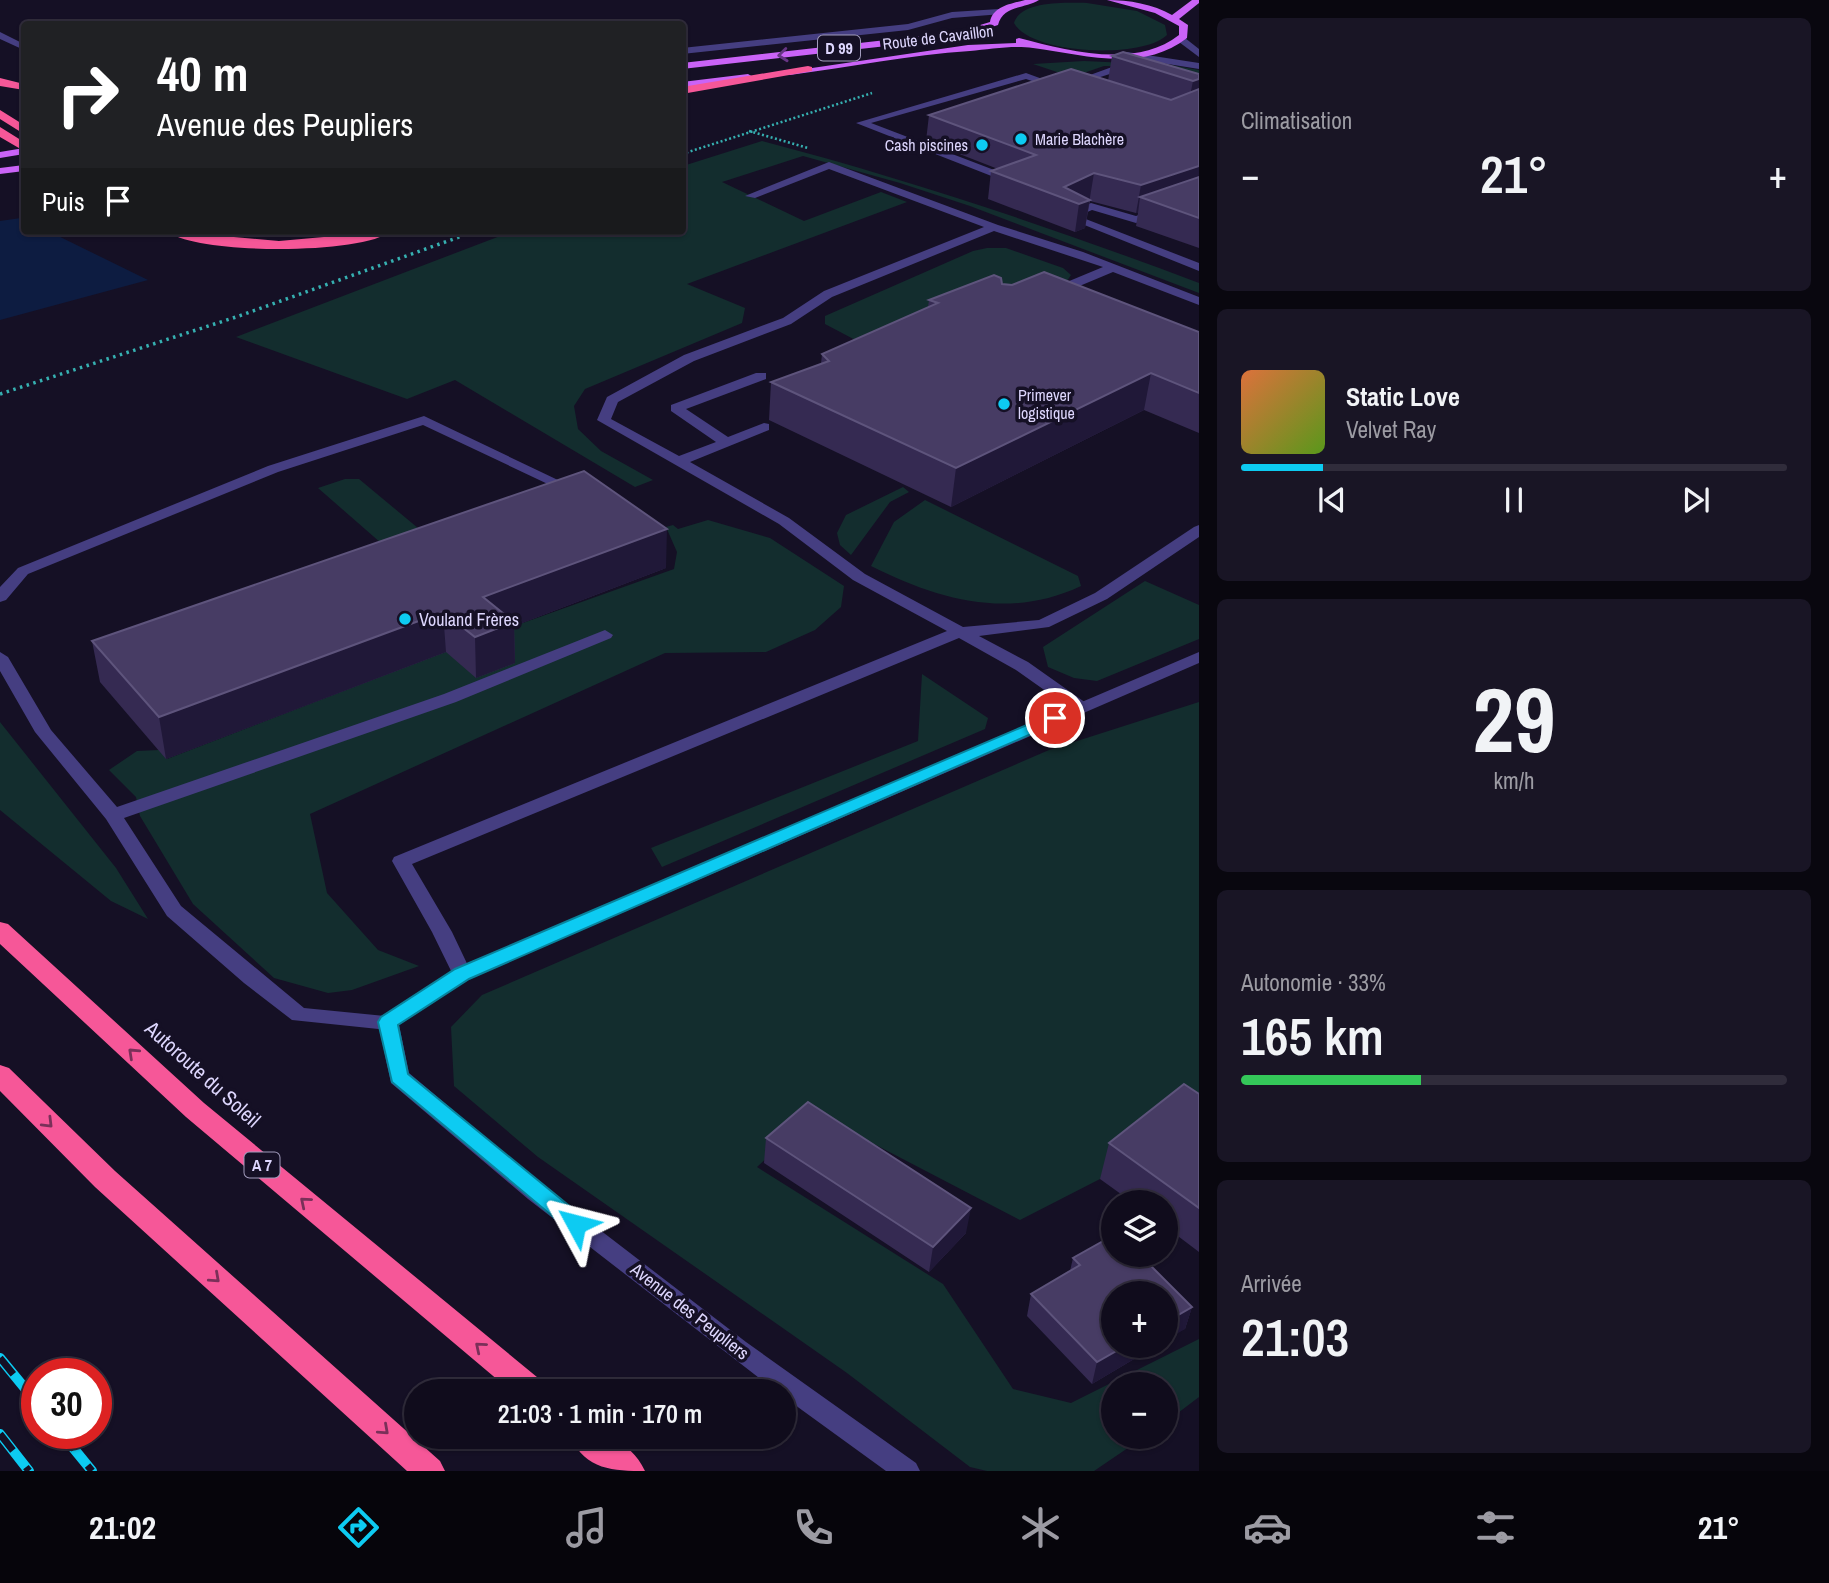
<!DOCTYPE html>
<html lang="fr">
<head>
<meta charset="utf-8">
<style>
  body { margin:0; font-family:"Archivo Narrow",sans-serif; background:#191525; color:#f1f3f6; height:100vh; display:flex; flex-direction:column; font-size:26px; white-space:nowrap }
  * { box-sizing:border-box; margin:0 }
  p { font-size:23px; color:#9c9ba3 }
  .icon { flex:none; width:38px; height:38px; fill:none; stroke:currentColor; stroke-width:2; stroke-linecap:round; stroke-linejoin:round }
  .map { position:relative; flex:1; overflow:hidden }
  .drawer { display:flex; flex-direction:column; gap:18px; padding:18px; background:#09070f; width:630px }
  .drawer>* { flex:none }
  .hud { position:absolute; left:21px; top:21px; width:665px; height:214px; border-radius:7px; box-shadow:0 2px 5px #0004,0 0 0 2px #302c3b; background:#202124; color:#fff; overflow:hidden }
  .controls { position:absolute; left:1101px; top:1190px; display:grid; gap:14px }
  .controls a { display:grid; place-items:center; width:77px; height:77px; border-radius:50%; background:#100c1c; box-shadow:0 2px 5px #0004,0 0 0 2px #302c3b; font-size:35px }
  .speed { position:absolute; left:21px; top:1358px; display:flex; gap:14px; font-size:35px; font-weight:700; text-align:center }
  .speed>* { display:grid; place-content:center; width:91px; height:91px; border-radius:50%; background:#100c1c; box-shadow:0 2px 5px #0004,0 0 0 2px #302c3b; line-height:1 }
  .speed .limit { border:10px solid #d22; background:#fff; color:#111 }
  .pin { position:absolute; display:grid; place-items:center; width:60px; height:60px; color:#fff; margin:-30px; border:4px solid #fff; border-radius:50%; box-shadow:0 2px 7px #0007 }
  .me { position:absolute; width:77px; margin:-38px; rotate:308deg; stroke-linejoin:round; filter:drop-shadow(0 0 5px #0008) }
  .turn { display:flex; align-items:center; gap:24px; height:147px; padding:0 21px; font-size:32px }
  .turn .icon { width:91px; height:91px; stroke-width:2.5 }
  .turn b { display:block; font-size:49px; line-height:60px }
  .then { display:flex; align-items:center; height:66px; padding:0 21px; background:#0003; gap:14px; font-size:26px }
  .big { font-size:52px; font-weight:600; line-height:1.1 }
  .drawer .card { flex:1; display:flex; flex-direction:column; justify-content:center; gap:10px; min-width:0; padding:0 24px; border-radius:10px; background:#191525 }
  .drawer .dial { align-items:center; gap:0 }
  .dial b { font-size:91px; line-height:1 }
  .song { display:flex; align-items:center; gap:21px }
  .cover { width:84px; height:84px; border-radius:10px; background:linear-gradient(135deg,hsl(20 70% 55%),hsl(90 70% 35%)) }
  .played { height:7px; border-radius:4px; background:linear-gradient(90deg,#0dcbf2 15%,#302c3b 15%) }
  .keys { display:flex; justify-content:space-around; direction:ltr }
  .heat { display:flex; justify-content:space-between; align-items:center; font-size:38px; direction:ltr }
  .charge { height:10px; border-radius:5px; background:linear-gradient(90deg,#34c759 33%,#302c3b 0) }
  .trip { position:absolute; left:404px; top:1379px; width:392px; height:70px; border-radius:35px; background:#100c1c; box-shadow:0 2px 5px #0004,0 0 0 2px #302c3b; font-weight:600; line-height:70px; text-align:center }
  .tabs { display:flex; height:112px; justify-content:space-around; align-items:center; background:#06050b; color:#9c9ba3 }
  .tabs .icon { width:49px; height:49px }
  .tabs .on { color:#0dcbf2 }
  .tabs b { font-size:32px; color:#f1f3f6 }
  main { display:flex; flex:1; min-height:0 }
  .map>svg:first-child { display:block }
  .green { fill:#132d2e }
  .water { fill:#0d1c41 }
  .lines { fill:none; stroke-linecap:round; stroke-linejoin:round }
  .path-far1 { stroke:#36b0b1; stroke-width:2.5; stroke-dasharray:2 2.5; stroke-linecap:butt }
  .path { stroke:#36b0b1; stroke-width:3.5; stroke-dasharray:2.5 4.5; stroke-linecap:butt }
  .lane { fill:#453e81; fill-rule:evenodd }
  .street { fill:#453e81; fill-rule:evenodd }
  .primary { fill:#ca63f7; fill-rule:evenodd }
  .highway { fill:#f65798; fill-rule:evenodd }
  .rail-casing { stroke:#0dcbf2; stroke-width:10 }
  .rail { stroke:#151025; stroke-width:7; stroke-dasharray:21; stroke-linecap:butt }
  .wall { fill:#352a52 }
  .shaded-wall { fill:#201838 }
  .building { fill:#473c64; stroke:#5e547c; stroke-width:2 }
  .oneway { stroke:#663584 }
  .oneway2 { stroke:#7a3059 }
  .route { fill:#0dcbf2; stroke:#08849d; stroke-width:2 }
  .poi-dot { fill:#0dcbf2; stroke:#151025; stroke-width:2.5 }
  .labels { text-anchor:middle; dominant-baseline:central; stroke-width:7; stroke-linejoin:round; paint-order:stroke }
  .far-street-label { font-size:16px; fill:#ddd6fd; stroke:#151025 }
  .shield { fill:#151025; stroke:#a19bbc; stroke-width:2 }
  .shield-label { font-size:16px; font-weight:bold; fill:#ddd6fd }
  .far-poi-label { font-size:16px; fill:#ddd6fd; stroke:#151025; text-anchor:start }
  .poi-label { font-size:18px; fill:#ddd6fd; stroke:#151025; text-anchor:start }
  .street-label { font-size:18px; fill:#ddd6fd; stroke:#151025 }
  .near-street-label { font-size:21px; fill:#ddd6fd; stroke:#151025 }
</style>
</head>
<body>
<main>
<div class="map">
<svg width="1199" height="1471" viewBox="0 0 1199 1471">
  <rect width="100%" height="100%" fill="#151025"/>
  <!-- green -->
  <path class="green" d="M 1087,3 L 1137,11 L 1165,25 L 1167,35 C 1143,59 1031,55 1014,23 C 1021,0 1068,3 1087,3 Z
    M 1084,61 L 1171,65 L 1199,70 L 1199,80 L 1125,66 L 1104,66 L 1072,77 L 1033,64 Z
    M 762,141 C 911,180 1056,229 1199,283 L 1199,293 L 970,206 L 900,183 L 803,156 L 722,182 L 804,221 L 881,192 L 907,202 L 687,284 L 745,308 L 742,323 L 585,389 L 574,406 L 578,429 L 601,451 L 653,480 L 635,487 L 455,380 L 407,399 L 236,337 L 513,231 L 682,231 L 683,166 Z
    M 987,248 L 1006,248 L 1063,268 L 1071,275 L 1067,281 L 897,362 L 825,324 L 825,316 L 973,251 Z
    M 345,479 L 359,479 L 436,543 L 397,557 L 318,488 Z
    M 903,487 L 909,492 L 890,502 L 851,555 L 840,545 L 837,533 L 846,515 Z
    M 925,500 L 1078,576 L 1081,586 C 1009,620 939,600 871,566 L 894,522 Z
    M 708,520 L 770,538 L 844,586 L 841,607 L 815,630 L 766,652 L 665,653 L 310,814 L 327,893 L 378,950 L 419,966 L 352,990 L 328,993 L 274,978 L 193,904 L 140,816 L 136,797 L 109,770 L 137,751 L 159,750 L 167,759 L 478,639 L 674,569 L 677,552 L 666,527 L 673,525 L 678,529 Z
    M 1145,581 L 1199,605 L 1199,639 L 1097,681 L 1074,678 L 1048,667 L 1043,647 Z
    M 922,674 L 988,718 L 985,729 L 662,867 L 651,848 L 918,741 Z
    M 1199,702 L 1199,1111 L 1122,1160 L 1100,1179 L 1020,1220 L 876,1145 L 807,1120 L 757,1167 L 943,1284 L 1013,1389 L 1071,1403 L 1199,1339 L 1199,1397 L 1166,1422 L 1166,1384 L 1113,1384 L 1113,1437 L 1144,1437 L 1094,1471 L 987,1471 L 970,1467 L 847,1373 L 538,1157 L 454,1086 L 451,1027 L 482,995 L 1049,750 Z
    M 0,722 L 116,868 L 148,919 L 111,901 L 0,810 Z"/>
  <!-- water -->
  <path class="water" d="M 21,218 L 24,220 L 24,231 L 48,231 L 148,280 L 0,320 L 0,221 Z"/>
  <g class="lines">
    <!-- path-far1 -->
    <path class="path-far1" d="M 749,131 L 808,148
      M 682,154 L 872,93
      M 468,234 L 475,231"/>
    <!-- path -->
    <path class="path" d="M 0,394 L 239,316 L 473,232"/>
    <!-- lane -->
    <path class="lane" d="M 1112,67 L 1136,72 L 1131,75 L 1113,73 L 1094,79 L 1103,83 L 1098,86 L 1079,79 Z
      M 1026,73 L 1064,87 L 1059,90 L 1026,79 L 871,123 L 1002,173 L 1002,177 L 994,177 L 856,123 Z
      M 829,162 L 998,225 L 1083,252 L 1199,297 L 1199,305 L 1113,272 L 1058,295 L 1050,295 L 1050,289 L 1103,267 L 994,231 L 832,297 L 791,324 L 694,361 L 618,402 L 611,419 L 679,456 L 716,442 L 671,411 L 671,405 L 756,373 L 766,373 L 766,379 L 686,409 L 728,437 L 764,423 L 769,424 L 769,430 L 690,462 L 789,518 L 865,574 L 963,627 L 1039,620 L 1095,593 L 1194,527 L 1199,525 L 1199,537 L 1107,599 L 1049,627 L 979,636 L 1028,662 L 1086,703 L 1089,707 L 1086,711 L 1074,711 L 1016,670 L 959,638 L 412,864 L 452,932 L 472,974 L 469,979 L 455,979 L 432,932 L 392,861 L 394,857 L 947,631 L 853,580 L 779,524 L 597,420 L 607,397 L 684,355 L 783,318 L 824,291 L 984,227 L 829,169 L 755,198 L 745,196 Z
      M 1199,193 L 1199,200 L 1136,223 L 1092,210 L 1078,216 L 1199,263 L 1199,271 L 1062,216 L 1091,203 L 1136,216 Z
      M 424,416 L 581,491 L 579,494 L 569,494 L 423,425 L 278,472 L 28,574 L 6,600 L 0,602 L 0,587 L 18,568 L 268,466 Z
      M 605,630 L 613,635 L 611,638 L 456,702 L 124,818 L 181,906 L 304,1008 L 395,1017 L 398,1022 L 395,1027 L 388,1030 L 292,1020 L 244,983 L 167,916 L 106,819 L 35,732 L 0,671 L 0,652 L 8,657 L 51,730 L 117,807 L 444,694 Z"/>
    <!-- street -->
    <path class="street" d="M 999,9 L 1002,14 L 952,18 L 908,30 L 682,54 L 682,48 L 908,24 L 952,12 Z
      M 0,32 L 24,44 L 24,50 L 0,39 Z
      M 1179,38 L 1185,38 L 1199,49 L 1199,57 L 1179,42 Z
      M 1127,52 L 1199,63 L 1199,69 L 1124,57 L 1122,55 Z
      M 1199,652 L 1199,663 L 469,979 L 399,1025 L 409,1073 L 544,1187 L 746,1342 L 916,1463 L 920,1471 L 886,1471 L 784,1397 L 784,1391 L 776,1391 L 528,1199 L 391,1083 L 378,1022 L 381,1017 L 455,969 Z"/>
    <!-- primary -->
    <path class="primary" d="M 1025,0 L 1039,0 C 1025,9 1003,5 998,25 L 958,38 L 682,69 L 682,63 L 957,32 L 990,22 C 993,6 1011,4 1025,0 Z
      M 1107,0 C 1129,0 1153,4 1172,15 L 1192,0 L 1199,0 L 1199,3 L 1179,19 L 1188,25 L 1187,38 C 1142,73 1085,55 1033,48 C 1014,45 989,49 970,51 C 910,55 850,67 790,75 L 785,72 L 968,45 L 1016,43 L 1016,39 L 1019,38 C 1068,51 1136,69 1179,35 L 1179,26 L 1155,13 Z
      M 748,74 L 753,77 L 751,79 L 682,88 L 682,82 Z
      M 24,148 L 24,154 L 0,158 L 0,152 Z
      M 24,165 L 24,171 L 0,174 L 0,168 Z"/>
    <!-- highway -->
    <path class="highway" d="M 808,66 L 812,67 L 812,71 L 682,94 L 682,87 Z
      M 0,78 L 24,84 L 24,90 L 0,86 Z
      M 0,110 L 24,125 L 24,134 L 0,119 Z
      M 0,127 L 24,142 L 24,151 L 0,137 Z
      M 167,231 L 279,241 L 391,231 C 364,255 194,255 167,231 Z
      M 0,922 L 8,924 L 204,1103 L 543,1382 L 547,1391 L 511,1391 L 186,1117 L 0,944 Z
      M 0,1065 L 9,1068 L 115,1171 L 440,1461 L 445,1471 L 407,1471 L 95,1187 L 0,1091 Z
      M 571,1437 C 602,1437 629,1437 645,1471 C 614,1471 585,1470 571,1437 Z"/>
    <!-- rail casing -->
    <g class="rail-casing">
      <path id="rail" d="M 0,1358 L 37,1403
        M 61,1433 L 92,1471
        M 0,1434 L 29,1471"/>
    </g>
    <!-- rail -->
    <use href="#rail" class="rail"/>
  </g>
  <!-- wall -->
  <path class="wall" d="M 1112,56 L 1199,74 L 1199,248 L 1136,226 L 1138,213 L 1136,213 L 1090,201 L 1085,228 L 1075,232 L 988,199 L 991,171 L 998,169 L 926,141 L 929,115 L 1108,81 Z
    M 1002,284 L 1199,332 L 1199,433 L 1144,410 L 951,507 L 769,420 L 771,382 L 821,364 L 822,354 L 928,307 L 929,300 Z
    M 666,568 L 514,626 L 515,663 L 476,678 L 446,652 L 166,759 L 100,682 L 92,641 Z
    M 1199,1094 L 1199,1252 L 1166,1227 L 1166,1202 L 1132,1202 L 1100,1179 L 1109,1143 Z
    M 766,1138 L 966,1233 L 929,1272 L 764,1163 Z
    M 1073,1258 L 1127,1263 L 1192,1307 L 1185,1329 L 1113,1346 L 1156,1346 L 1092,1384 L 1027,1316 L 1031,1294 L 1070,1271 Z"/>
  <!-- shaded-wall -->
  <path class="shaded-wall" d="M 1199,79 L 1199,103 L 1188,106 L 1193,81 Z
    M 1199,166 L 1199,191 L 1140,197 L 1138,213 L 1136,213 L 1141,185 Z
    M 1094,173 L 1085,228 L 1075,232 L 1079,204 L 1064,187 Z
    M 1151,373 L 1144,410 L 951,507 L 956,468 Z
    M 667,529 L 666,568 L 514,626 L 515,663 L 476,678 L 475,637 L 483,597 Z
    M 443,612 L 446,652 L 166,759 L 159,717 Z
    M 971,1208 L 966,1233 L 929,1272 L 933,1247 Z
    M 1192,1307 L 1185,1329 L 1166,1340 L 1166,1322 Z
    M 1125,1346 L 1156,1346 L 1092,1384 L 1097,1362 Z"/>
  <!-- building -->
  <path class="building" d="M 1123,52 L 1199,74 L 1199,79 L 1193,81 L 1112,56 Z
    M 1071,69 L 1171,100 L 1199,89 L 1199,166 L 1141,185 L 1094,173 L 1064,187 L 1090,200 L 1079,204 L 991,171 L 1036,155 L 929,115 Z
    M 1199,177 L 1199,218 L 1140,197 Z
    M 1044,272 L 1199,332 L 1199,393 L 1151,373 L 956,468 L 771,382 L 829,361 L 822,354 L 938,303 L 929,300 L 994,275 L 1001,278 L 1002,284 L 1012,285 Z
    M 584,471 L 667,529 L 483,597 L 514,622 L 475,637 L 443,612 L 159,717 L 92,641 Z
    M 1184,1084 L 1199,1094 L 1199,1208 L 1109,1143 Z
    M 808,1102 L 971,1208 L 933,1247 L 766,1138 Z
    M 1105,1240 L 1113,1249 L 1113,1255 L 1119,1255 L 1127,1263 L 1141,1256 L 1192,1307 L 1166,1322 L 1166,1293 L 1113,1293 L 1113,1346 L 1125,1346 L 1097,1362 L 1031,1294 L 1080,1265 L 1073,1258 Z"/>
  <!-- one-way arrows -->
  <defs><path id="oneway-chevron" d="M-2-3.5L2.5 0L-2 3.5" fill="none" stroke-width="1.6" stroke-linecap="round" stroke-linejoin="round" transform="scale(1.75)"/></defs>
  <use class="oneway" href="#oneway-chevron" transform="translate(783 55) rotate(174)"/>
  <g class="oneway2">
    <use href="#oneway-chevron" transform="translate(133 1053) rotate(-137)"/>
    <use href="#oneway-chevron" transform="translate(48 1123) rotate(45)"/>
    <use href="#oneway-chevron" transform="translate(305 1202) rotate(-140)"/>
    <use href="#oneway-chevron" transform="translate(215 1278) rotate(42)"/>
    <use href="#oneway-chevron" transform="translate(480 1347) rotate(-140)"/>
    <use href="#oneway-chevron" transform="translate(384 1430) rotate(42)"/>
  </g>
  <!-- route -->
  <path class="route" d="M 1055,713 L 1061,714 L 1061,721 L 469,979 L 398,1025 L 408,1074 L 584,1218 L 587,1224 L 584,1230 L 576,1232 L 569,1230 L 392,1082 L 378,1022 L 381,1017 L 455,969 Z"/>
  <!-- markers -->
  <g class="poi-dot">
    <circle cx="1021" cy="139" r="7"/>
    <circle cx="982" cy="145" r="7"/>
    <circle cx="1004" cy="404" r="7"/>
    <circle cx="405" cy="619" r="7"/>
  </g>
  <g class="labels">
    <!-- far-street labels -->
    <g class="far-street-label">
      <text transform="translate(938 37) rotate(-7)">Route de Cavaillon</text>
    </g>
    <!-- shield labels -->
    <g class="shield">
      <rect x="818" y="35.5" width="42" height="25" rx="5"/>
      <rect x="244.5" y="1152.5" width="35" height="25" rx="5"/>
    </g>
    <g class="shield-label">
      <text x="839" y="48">D 99</text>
      <text x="262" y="1165">A 7</text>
    </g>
    <!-- far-poi labels -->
    <g class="far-poi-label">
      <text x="1035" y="139">Marie Blachère</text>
      <text x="968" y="145" text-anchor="end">Cash piscines</text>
      <text x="1018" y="395">Primever<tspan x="1018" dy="18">logistique</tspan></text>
    </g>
    <!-- poi labels -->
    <g class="poi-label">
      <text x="419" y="619">Vouland Frères</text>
    </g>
    <!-- street labels -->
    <g class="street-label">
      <text transform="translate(690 1311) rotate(38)">Avenue des Peupliers</text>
    </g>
    <!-- near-street labels -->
    <g class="near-street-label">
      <text transform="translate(203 1074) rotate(42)">Autoroute du Soleil</text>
    </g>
  </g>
</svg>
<div class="controls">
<a><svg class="icon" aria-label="layers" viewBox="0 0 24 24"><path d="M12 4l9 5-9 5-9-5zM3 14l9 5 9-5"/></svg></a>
<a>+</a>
<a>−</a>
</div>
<div class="speed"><div class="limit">30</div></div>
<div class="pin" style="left:1055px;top:718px;background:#d93025"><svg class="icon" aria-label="arrive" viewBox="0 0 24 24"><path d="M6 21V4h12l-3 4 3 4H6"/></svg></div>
<svg class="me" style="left:576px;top:1224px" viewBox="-20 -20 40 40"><path d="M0-17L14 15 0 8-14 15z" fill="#0dcbf2" stroke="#fff" stroke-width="4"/></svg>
<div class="trip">21:03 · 1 min · 170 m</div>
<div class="hud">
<div class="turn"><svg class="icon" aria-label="right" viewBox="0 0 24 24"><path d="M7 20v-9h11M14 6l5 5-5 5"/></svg><div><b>40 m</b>Avenue des Peupliers</div></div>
<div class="then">Puis<svg class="icon" aria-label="arrive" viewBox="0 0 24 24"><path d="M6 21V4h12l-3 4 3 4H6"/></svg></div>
</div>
</div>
<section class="drawer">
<div class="card"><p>Climatisation</p>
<div class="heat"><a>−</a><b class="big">21°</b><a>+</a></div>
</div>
<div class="card">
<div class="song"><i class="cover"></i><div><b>Static Love</b><p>Velvet Ray</p></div></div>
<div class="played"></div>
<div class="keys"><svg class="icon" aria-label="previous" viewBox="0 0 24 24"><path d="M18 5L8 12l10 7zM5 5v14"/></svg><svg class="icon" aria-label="pause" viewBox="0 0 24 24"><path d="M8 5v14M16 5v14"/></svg><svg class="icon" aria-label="next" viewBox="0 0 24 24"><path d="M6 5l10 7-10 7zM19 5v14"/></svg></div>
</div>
<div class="card dial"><b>29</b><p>km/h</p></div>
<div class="card"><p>Autonomie · 33%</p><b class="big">165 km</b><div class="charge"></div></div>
<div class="card"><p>Arrivée</p><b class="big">21:03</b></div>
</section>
</main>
<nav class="tabs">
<b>21:02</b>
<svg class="icon on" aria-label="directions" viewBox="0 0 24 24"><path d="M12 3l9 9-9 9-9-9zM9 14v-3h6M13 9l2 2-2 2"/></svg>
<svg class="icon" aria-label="music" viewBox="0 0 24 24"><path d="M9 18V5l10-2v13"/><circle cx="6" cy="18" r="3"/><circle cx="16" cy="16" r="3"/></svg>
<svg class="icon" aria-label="phone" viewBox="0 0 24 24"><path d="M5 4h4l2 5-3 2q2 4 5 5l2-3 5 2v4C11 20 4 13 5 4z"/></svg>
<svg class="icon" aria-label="climate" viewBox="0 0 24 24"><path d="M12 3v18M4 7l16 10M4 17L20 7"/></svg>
<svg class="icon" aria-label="car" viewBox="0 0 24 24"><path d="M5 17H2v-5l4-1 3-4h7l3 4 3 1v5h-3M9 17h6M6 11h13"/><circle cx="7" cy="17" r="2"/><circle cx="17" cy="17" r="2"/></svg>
<svg class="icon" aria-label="filters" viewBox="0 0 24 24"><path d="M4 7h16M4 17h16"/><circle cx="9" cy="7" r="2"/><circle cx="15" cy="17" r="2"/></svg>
<b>21°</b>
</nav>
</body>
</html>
